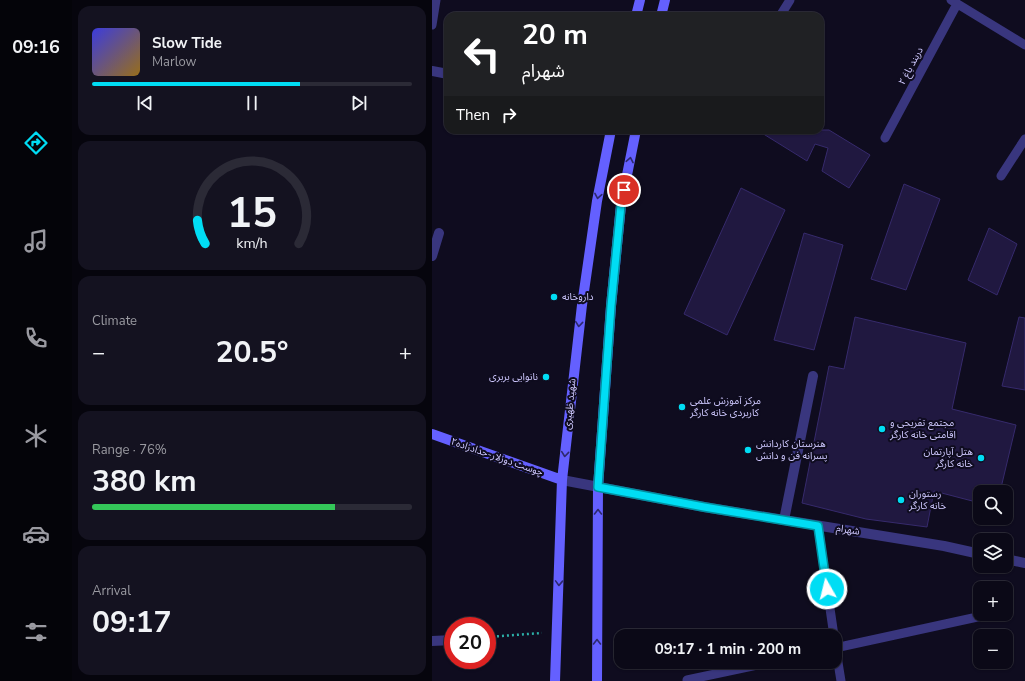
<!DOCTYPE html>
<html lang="en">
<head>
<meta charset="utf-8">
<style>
  body { margin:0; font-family:"Nunito Sans","Noto Sans Arabic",sans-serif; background:#141220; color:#f1f3f6; height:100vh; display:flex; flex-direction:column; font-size:15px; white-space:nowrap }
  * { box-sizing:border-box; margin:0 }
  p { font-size:13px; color:#9a9aa1 }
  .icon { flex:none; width:22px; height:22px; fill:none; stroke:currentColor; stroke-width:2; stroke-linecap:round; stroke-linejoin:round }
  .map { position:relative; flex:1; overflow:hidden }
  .sheet { display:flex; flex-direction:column; gap:6px; padding:6px; background:#06050d; width:360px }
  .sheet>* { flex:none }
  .top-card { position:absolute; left:12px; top:12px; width:380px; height:122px; border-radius:12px; box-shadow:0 1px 3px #0004,0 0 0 1px #2b2a36; background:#202124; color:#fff; overflow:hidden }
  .controls { position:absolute; left:541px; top:485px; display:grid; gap:8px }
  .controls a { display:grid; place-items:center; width:40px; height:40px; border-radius:8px; background:#0b0917; box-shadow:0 1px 3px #0004,0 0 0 1px #2b2a36; font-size:20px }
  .speed { position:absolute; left:12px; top:617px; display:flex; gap:8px; font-size:20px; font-weight:700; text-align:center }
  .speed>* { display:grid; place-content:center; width:52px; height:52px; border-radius:50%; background:#0b0917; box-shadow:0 1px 3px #0004,0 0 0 1px #2b2a36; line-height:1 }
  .speed .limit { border:6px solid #d22; background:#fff; color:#111 }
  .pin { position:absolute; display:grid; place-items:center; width:34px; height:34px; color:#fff; margin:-17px; border:2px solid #fff; border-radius:50%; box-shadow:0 1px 4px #0007 }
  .me { position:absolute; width:44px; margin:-22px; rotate:352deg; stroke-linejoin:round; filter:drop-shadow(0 0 3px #0008) }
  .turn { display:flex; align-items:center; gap:14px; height:84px; padding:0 12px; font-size:18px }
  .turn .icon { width:52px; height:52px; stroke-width:2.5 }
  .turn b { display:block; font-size:28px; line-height:34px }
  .then { display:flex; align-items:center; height:38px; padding:0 12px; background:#0003; gap:8px; font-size:15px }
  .big { font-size:30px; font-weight:700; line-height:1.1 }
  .sheet .widget { flex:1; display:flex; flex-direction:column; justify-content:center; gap:6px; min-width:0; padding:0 14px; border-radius:12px; background:#141220 }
  .sheet .dial { align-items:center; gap:0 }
  .dial svg { height:104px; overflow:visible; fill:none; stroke:#2b2a36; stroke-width:7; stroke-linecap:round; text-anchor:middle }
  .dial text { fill:#f1f3f6; stroke:none }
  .song { display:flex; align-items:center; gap:12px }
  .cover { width:48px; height:48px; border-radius:6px; background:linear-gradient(135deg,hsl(240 70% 55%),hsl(40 70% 35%)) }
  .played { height:4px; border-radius:2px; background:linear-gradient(90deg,#00ddf4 65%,#2b2a36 65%) }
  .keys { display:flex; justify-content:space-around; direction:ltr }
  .heat { display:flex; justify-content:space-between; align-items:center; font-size:22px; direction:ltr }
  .charge { height:6px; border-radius:3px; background:linear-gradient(90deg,#34c759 76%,#2b2a36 0) }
  .trip { position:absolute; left:182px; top:629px; width:228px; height:40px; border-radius:12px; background:#0b0917; box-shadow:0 1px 3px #0004,0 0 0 1px #2b2a36; font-weight:700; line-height:40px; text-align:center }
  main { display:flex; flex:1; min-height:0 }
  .tab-bar { display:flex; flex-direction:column; width:72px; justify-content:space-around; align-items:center; background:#040409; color:#9a9aa1 }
  .tab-bar .icon { width:28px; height:28px }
  .tab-bar .selected { color:#00ddf4 }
  .tab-bar b { font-size:18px; color:#f1f3f6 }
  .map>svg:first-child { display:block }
  .building { fill:#201840; stroke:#362a6c }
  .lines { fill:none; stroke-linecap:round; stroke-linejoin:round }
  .path { stroke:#2cb0a8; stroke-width:2.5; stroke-dasharray:2 3; stroke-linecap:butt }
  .lane { stroke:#39367e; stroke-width:9 }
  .street { stroke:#39367e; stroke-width:10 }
  .secondary { stroke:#6460ff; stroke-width:10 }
  .oneway { stroke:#2d296d }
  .route-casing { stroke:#00909f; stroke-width:10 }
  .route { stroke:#00ddf4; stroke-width:7 }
  .poi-dot { fill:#00ddf4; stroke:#0f0c1f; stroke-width:1.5 }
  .labels { text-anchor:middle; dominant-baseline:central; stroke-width:4; stroke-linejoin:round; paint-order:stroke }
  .street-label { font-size:10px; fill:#cfc9ff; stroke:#0f0c1f }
  .poi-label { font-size:10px; fill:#cfc9ff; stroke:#0f0c1f; text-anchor:start }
</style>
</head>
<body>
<main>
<nav class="tab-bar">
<b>09:16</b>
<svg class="icon selected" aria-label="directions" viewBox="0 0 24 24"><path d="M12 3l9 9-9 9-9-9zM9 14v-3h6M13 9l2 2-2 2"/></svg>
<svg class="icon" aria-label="music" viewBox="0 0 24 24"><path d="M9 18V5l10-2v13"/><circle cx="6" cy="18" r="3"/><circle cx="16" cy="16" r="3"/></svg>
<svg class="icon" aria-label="phone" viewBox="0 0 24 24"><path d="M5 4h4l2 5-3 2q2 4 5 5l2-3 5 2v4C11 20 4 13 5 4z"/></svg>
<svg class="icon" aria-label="climate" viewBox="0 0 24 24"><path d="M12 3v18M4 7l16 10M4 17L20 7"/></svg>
<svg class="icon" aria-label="car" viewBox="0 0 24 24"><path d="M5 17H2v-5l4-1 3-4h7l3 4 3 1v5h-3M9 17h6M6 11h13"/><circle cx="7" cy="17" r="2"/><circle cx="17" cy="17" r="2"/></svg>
<svg class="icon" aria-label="filters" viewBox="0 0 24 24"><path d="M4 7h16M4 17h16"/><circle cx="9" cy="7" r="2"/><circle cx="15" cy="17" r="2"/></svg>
</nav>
<section class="sheet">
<div class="widget">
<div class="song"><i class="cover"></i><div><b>Slow Tide</b><p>Marlow</p></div></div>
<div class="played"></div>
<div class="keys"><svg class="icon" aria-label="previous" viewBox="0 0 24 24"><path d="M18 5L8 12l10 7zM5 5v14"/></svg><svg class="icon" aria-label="pause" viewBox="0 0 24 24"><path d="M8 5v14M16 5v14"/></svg><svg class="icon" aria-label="next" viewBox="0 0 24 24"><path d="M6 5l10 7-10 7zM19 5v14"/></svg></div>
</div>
<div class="widget dial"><svg viewBox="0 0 100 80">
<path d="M14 69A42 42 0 1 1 86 69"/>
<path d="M14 69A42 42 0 0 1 8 51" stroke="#00ddf4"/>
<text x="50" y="56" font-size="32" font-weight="700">15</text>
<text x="50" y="72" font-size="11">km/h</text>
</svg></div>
<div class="widget"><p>Climate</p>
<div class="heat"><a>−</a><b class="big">20.5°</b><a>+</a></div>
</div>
<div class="widget"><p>Range · 76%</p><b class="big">380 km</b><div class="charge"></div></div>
<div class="widget"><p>Arrival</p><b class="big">09:17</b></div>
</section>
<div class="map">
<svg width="593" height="681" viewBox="0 0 593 681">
  <rect width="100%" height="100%" fill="#0f0c1f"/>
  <!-- building -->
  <path class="building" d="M 325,130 L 397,130 L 438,155 L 417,188 L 390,171 L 396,148 L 383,144 L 375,161 Z
    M 472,184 L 508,199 L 474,290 L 439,279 Z
    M 309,188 L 353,210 L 295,335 L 252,314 Z
    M 557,228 L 585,244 L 565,295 L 536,280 Z
    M 372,233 L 411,245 L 382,350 L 342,340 Z
    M 423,317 L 534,343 L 520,409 L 584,425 L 568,492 L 548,492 L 548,503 L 502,491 L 495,527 L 434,519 L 370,503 L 397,366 L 412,369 Z
    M 587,317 L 593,318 L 593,390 L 570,386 Z"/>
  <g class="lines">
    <!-- path -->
    <path class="path" d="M 55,637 L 110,633"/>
    <!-- lane -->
    <path class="lane" d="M 519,0 L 593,45
      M 348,16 L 358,0
      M 0,25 L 4,0
      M 453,138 L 525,4
      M 569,176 L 593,139
      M 386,526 L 402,636
      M 403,644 L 409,681
      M 403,648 L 550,616
      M 255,680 L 340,662"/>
    <!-- street -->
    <path class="street" d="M 0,71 L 16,74
      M 0,256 L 7,233
      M 130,480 L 272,507 L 512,546 L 548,554
      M 352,520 L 381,376
      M 574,559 L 593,563
      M 0,641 L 21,640"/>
    <!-- secondary -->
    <path class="secondary" d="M 204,16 L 208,0
      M 229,16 L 233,0
      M 0,434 L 130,480
      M 123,681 L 130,480 L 150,305 L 165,201 L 179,130
      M 165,681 L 166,487 L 179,306 L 189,205 L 204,130"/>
  </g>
  <!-- one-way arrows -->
  <defs><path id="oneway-chevron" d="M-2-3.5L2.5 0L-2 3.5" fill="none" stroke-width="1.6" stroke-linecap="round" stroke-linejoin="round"/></defs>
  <g class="oneway">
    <use href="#oneway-chevron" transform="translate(198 160) rotate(-79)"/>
    <use href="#oneway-chevron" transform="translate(166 196) rotate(100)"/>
    <use href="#oneway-chevron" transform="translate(147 324) rotate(96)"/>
    <use href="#oneway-chevron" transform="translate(133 454) rotate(96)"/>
    <use href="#oneway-chevron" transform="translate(166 512) rotate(-90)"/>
    <use href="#oneway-chevron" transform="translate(127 583) rotate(92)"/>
    <use href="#oneway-chevron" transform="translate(165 642) rotate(-90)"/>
  </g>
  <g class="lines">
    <!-- route casing -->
    <g class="route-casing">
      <path id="route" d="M 192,190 L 189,205 L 179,306 L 166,487 L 272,507 L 386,526 L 395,589"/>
    </g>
    <!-- route -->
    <use href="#route" class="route"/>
  </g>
  <!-- markers -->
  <g class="poi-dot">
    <circle cx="122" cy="297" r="4"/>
    <circle cx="114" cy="377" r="4"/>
    <circle cx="250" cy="407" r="4"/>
    <circle cx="450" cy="429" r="4"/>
    <circle cx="316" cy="450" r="4"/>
    <circle cx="549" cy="458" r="4"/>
    <circle cx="469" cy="500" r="4"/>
  </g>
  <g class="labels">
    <!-- street labels -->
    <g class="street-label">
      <text transform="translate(479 66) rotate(-62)">دربند باغ ۲</text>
      <text transform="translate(138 404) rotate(-84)">شهید ظهیری</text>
      <text transform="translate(65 457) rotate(19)">چوست دوزلار-حدادزاده۲</text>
      <text transform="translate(416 530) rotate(9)">شهرام</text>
    </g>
    <!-- poi labels -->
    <g class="poi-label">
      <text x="130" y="297">داروخانه</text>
      <text x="106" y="377" text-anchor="end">نانوایی بربری</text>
      <text x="258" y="401">مرکز آموزش علمی<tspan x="258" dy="12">کاربردی خانه کارگر</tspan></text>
      <text x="458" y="423">مجتمع تفریحی و<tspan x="458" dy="12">اقامتی خانه کارگر</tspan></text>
      <text x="324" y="444">هنرستان کاردانش<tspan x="324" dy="12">پسرانه فن و دانش</tspan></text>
      <text x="541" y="452" text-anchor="end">هتل آپارتمان<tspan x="541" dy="12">خانه کارگر</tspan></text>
      <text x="477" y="494">رستوران<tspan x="477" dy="12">خانه کارگر</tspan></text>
    </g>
  </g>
</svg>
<div class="controls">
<a><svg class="icon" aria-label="search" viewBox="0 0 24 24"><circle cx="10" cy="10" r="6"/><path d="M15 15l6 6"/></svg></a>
<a><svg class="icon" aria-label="layers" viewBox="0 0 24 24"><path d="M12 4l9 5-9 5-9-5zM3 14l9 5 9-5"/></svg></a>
<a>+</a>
<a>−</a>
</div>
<div class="speed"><div class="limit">20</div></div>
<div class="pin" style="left:192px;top:190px;background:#d93025"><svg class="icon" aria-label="arrive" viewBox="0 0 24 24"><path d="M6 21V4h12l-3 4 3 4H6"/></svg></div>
<svg class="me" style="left:395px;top:589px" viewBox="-20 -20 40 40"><circle r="17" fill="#00ddf4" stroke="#fff" stroke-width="3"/><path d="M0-11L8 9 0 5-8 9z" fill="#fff"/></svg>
<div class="trip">09:17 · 1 min · 200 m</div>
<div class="top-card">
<div class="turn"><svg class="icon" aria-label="left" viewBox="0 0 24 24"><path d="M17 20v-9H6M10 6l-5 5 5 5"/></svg><div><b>20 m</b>شهرام</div></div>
<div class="then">Then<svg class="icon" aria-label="right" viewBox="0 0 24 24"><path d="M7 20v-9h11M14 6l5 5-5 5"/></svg></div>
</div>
</div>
</main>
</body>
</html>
